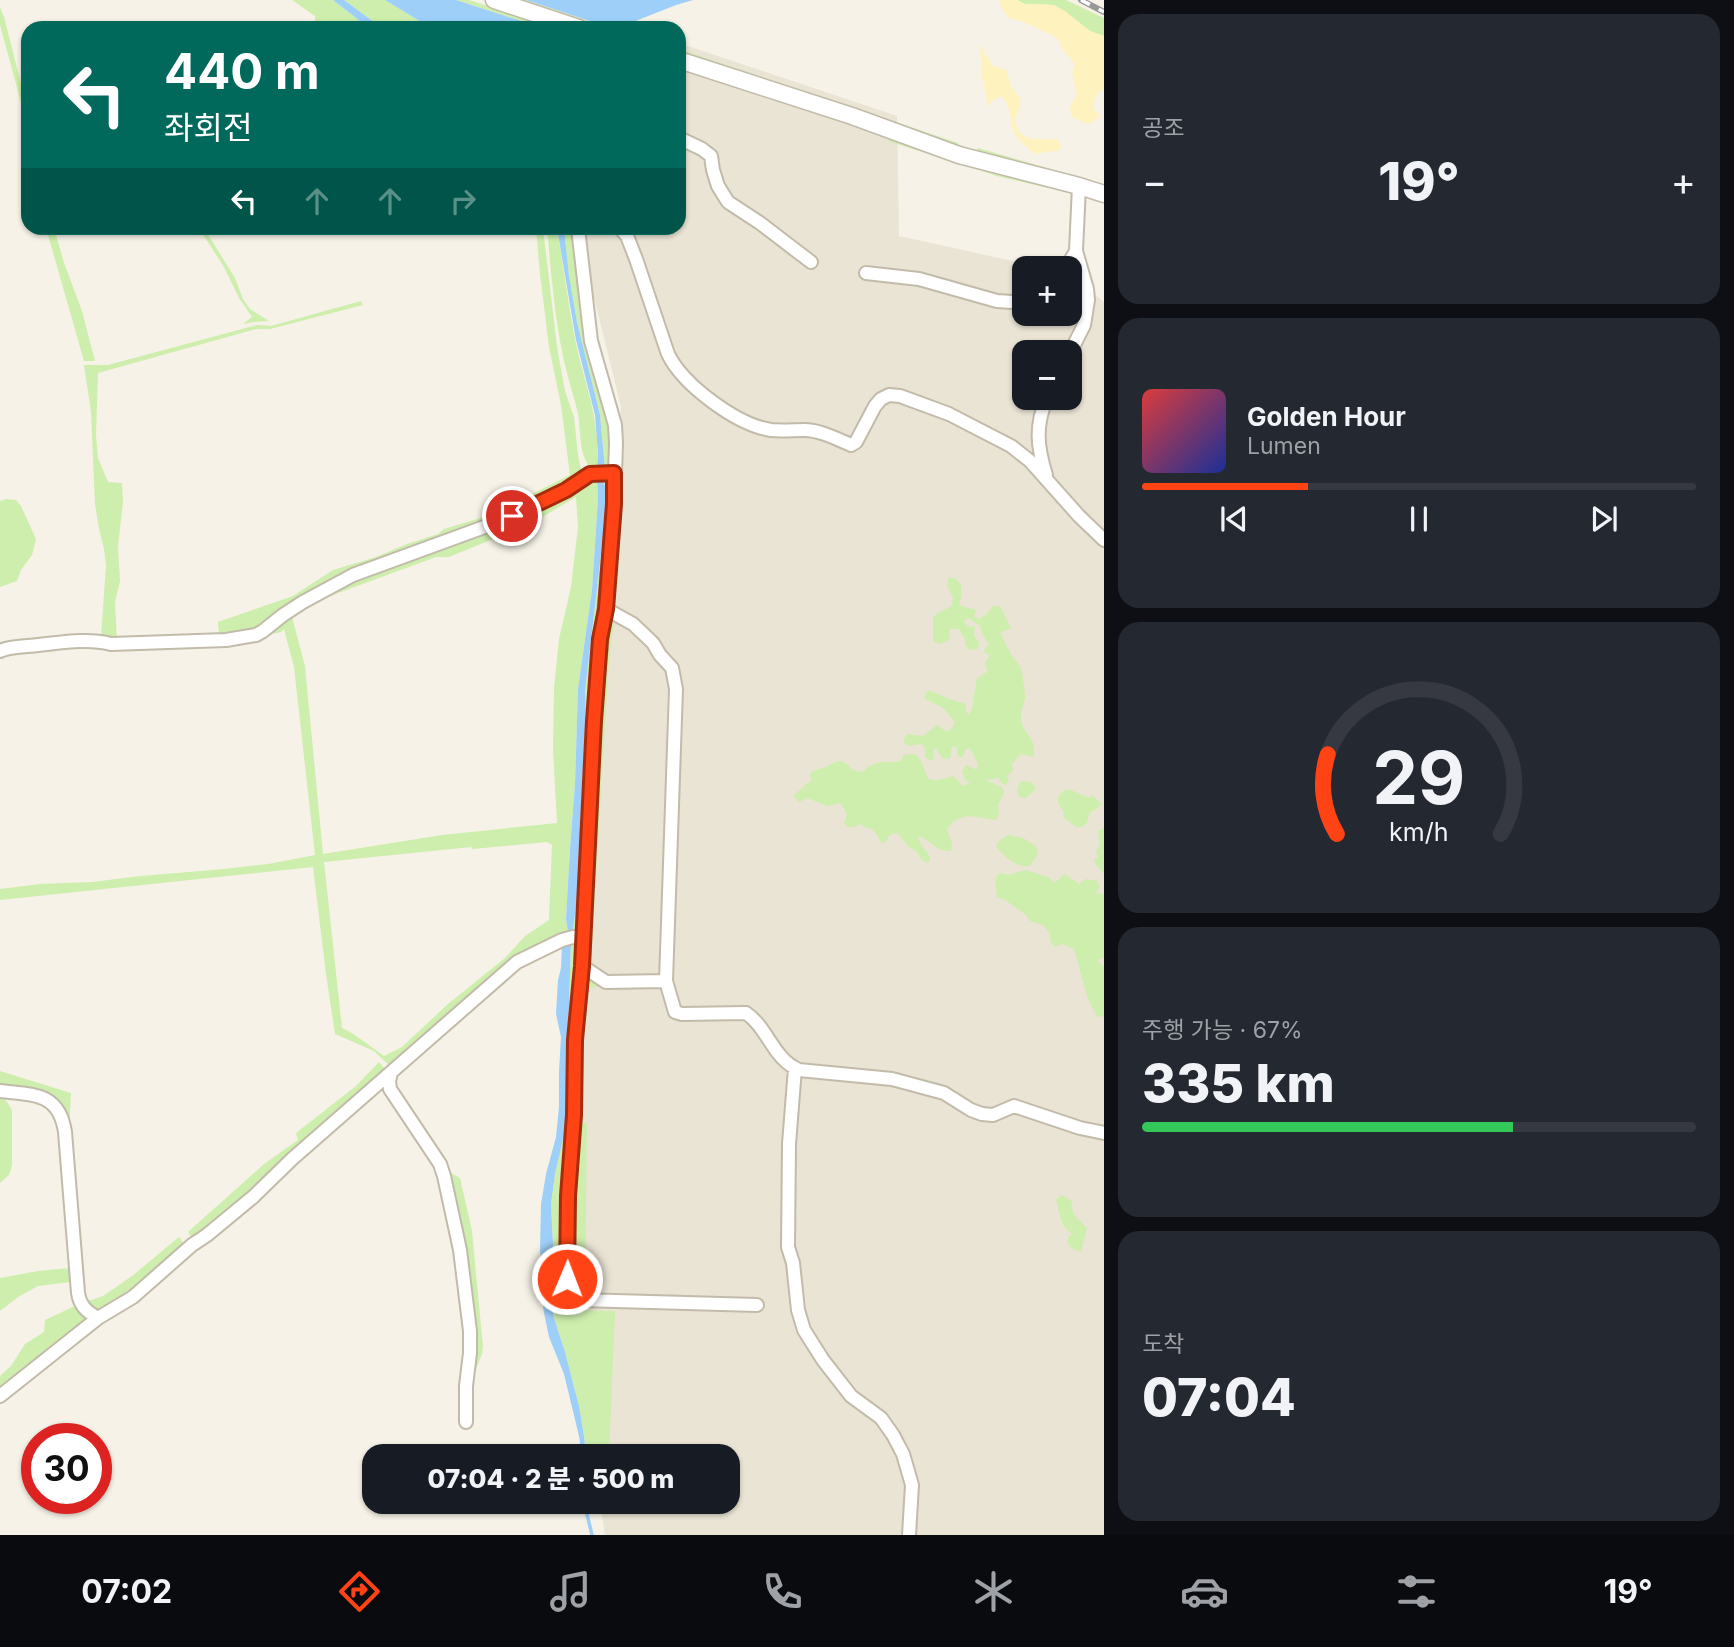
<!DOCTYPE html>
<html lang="ko">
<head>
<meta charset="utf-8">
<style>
  body { margin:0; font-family:Inter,"Noto Sans KR",sans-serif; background:#242831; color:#f1f3f6; height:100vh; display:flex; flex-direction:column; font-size:26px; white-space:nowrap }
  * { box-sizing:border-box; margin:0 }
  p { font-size:23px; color:#9ea1a6 }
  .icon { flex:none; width:38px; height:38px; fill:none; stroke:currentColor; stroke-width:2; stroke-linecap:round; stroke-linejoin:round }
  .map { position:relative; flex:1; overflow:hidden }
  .sheet { display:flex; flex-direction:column; gap:14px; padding:14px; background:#0d0f14; width:630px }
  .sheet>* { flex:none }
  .hud { position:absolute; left:21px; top:21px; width:665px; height:214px; border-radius:21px; box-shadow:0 2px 5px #0004; background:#00695c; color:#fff; overflow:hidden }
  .controls { position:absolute; left:1012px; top:256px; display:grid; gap:14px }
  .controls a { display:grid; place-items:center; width:70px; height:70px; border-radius:14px; background:#171b24; box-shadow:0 2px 5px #0004; font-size:35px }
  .speed { position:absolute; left:21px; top:1423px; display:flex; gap:14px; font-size:35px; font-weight:700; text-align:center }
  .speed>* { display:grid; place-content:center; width:91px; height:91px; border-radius:50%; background:#171b24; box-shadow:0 2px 5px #0004; line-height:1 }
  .speed .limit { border:10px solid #d22; background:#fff; color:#111 }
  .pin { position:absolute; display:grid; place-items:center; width:60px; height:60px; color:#fff; margin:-30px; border:4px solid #fff; border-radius:50%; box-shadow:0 2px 7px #0007 }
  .me { position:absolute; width:77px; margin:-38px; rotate:1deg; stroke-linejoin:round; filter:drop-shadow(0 0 5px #0008) }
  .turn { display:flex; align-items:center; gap:24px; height:147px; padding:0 28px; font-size:32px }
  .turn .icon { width:91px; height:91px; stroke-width:2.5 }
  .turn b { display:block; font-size:49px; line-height:60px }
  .lanes { display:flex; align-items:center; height:66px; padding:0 28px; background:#0003; justify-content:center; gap:35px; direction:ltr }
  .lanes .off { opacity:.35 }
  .big { font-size:52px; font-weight:800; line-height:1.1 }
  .sheet .card { flex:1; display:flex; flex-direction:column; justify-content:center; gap:10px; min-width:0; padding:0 24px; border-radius:21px; background:#242831 }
  .sheet .dial { align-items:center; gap:0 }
  .dial svg { height:182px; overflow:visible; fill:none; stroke:#363941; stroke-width:7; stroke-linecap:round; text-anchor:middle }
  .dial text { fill:#f1f3f6; stroke:none }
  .song { display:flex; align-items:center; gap:21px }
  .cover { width:84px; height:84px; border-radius:10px; background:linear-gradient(135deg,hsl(0 70% 55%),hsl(230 70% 35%)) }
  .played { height:7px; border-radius:4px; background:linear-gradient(90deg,#ff4315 30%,#363941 30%) }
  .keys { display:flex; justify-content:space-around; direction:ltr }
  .heat { display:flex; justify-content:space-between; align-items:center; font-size:38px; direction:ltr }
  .charge { height:10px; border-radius:5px; background:linear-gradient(90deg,#34c759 67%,#363941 0) }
  .trip { position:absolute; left:362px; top:1444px; width:378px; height:70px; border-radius:21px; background:#171b24; box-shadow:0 2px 5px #0004; font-weight:800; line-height:70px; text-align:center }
  .menu { display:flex; height:112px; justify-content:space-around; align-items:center; background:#090b0e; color:#9ea1a6 }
  .menu .icon { width:49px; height:49px }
  .menu .current { color:#ff4315 }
  .menu b { font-size:32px; color:#f1f3f6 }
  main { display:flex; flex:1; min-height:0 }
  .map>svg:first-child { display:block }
  .residential { fill:#eae4d5; fill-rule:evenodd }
  .green { fill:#cdeeac; fill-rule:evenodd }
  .sand { fill:#fef3bf }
  .water { fill:#9dcff9 }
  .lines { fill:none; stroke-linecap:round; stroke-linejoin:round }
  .stream { stroke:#9dcff9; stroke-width:3.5 }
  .minor-casing { stroke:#c2bba9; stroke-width:16 }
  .tertiary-casing { stroke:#c2bba9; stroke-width:19 }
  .minor { stroke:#fff; stroke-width:12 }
  .tertiary { stroke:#fff; stroke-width:16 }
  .rail-casing { stroke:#989898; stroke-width:6 }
  .rail { stroke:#fff; stroke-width:3.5; stroke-dasharray:10; stroke-linecap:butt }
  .route-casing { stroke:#a62c0e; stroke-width:18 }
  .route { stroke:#ff4315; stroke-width:12 }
</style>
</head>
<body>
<main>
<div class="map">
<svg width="1104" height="1535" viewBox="0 0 1104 1535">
  <rect width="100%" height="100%" fill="#f6f2e7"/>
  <!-- residential -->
  <path class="residential" d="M 679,43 L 897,116 L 899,236 L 1045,268 L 1024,268 L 1024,313 L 1069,313 L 1069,273 L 1104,302 L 1104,1535 L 605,1535 L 600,1502 L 728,1502 L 728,1456 L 593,1456 L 555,1204 L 621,407 L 577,228 L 679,228 ZM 1024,352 L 1069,352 L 1069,397 L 1024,397 Z"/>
  <!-- green -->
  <path class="green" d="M 292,0 L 333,0 L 369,28 L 315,28 L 315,16 Z
    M 344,0 L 385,0 L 431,28 L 382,28 Z
    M 456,0 L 469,0 L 558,28 L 543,28 Z
    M 507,0 L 526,0 L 604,26 L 625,28 L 597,28 Z
    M 1017,0 L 1066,0 L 1104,18 L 1104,36 L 1090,31 L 1054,5 L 1025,4 Z
    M 0,7 L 4,17 L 28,111 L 28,128 L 0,25 Z
    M 679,49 L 958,143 L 959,147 L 679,52 Z
    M 890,137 L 1069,190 L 1073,194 L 997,176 L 888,141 Z
    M 978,148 L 1095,182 L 1104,186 L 1104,189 L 976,152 Z
    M 46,228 L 54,228 L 64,263 L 82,311 L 95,361 L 84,361 Z
    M 199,228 L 204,228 L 235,278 L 243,299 L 250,309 L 269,321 L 254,322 L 243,324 L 252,317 L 239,298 L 224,267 Z
    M 536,228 L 543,228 L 557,347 L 565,391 L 574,417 L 578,455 L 582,474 L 532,504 L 380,563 L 264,626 L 241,632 L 219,634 L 218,622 L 293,596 L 333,570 L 376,557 L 407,544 L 438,534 L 444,529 L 487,516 L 570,475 L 561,405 L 549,347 L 540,274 Z
    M 547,228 L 557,228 C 563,265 568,302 575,339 C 585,387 601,419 597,470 C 578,467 581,428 578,413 C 573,394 567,375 563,356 C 554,313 551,270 547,228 Z
    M 564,228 L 575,228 L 610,418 L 610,468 L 605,469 L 600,415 L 577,322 L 569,276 Z
    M 361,301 L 363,305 L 270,329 L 256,329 L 98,373 L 96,435 L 98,458 L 108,482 L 122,483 L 123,501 L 118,546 L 120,581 L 115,602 L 117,641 L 101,637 L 106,565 L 104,549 L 99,529 L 95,504 L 91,412 L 84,365 L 108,365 L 257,325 L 271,326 Z
    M 603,476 L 609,477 L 611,495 L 579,927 L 573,930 L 578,893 L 582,782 L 585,762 L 585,691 L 605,520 L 606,493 Z
    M 597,477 L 598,499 L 592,590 L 578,689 L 575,784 L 570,849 L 566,919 L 568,931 L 526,950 L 508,964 L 394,1064 L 389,1065 L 374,1051 L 335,1034 L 326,974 L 313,867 L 0,900 L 0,889 L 40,884 L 92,882 L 141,876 L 224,869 L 268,864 L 315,855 L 294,667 L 284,629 L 281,632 L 250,639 L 323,594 ZM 576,497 L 578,527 L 571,587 L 559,639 L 554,688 L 553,750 L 557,823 L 442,835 L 323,854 L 305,666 L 292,617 L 330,596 L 436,557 L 449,557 L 534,522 ZM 547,842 L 552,845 L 549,920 L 525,936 L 505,958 L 448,1004 L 402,1047 L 384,1056 L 352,1033 L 342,1028 L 324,862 L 471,847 L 473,849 Z
    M 6,499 L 16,500 L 21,506 L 36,539 L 32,555 L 21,570 L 17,581 L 0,587 L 0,501 Z
    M 949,577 L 956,579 L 961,585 L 961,597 L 959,603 L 961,606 L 976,610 L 974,616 L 979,619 L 987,614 L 993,606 L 1000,606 L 1011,628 L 1000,633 L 1012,656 L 1022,669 C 1022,679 1025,687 1025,698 C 1024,705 1020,712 1021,720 C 1023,731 1032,737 1034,746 C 1034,749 1034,753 1034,757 L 1021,754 L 1012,764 L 1013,769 L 1011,773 L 1007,775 L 1009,780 L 1006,785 L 1000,782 L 999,778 L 985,780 L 1000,786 L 1003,789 L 1004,793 L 998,804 L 999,815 L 996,820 C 977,818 961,809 947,829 L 952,844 L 951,851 C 937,852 930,841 920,836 L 918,837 C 920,847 929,851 930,860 L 927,863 L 922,860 L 916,851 L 909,847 L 897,833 C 890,833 888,836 886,842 L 882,843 L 875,832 L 870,828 L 866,828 L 860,824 L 854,827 L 848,827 L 844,823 L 847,814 L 841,803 L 827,806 L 808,798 L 799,802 L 793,796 L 811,780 L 810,774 C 816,768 819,770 826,767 C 838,761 842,756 852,770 L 863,772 C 875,758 886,764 902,761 L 903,755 L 915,754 C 933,772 917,788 953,776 L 958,780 L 962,786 L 970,783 L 965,779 L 962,772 L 966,765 L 977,770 L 978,764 L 970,748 L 965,750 L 964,755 L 960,758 L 957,754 L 957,748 L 953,746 L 951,750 L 951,756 L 948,759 L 942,758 L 936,748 L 933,750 L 934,758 L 930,761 L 925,757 L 925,748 L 921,744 L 909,746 L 903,742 L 907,734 L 923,736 L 937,725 L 947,732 L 952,728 L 955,722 L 943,708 L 924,698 L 928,690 C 941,695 953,701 966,704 L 966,711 L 969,715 L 972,709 L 977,678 L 987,672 L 985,662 L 989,657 L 989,655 L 984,652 L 985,647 L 989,645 L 982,633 L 980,626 L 969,618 L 964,621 L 967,626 L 975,627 L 974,636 L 979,643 L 978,649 L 970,650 L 965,645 L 965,639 L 959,629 L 949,629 L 950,637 L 947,641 L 939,644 L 933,641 L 933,617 C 939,611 946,610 952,605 L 953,597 L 947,586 Z
    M 614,623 L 609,661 L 605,724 L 591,964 L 588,947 L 602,660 L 607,624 Z
    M 1021,781 L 1031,782 L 1035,787 L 1034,790 L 1026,798 L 1021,798 L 1017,793 L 1018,786 Z
    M 1064,790 L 1071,790 L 1089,798 L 1092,795 L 1101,804 L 1097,809 L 1090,812 L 1087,823 L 1082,827 L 1076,827 L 1063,817 L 1064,812 L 1058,803 L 1058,797 Z
    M 1104,828 L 1104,874 L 1096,865 L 1094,860 L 1098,857 L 1096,851 L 1100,844 L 1098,831 Z
    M 1008,835 L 1023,838 L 1036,846 L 1038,853 L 1030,866 C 1016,868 1004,857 996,846 L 999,841 Z
    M 1025,870 L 1048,877 L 1055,883 L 1064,874 L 1079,884 L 1086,879 L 1097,881 L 1100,887 L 1096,893 L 1104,894 L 1104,958 L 1101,958 L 1098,961 L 1104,967 L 1104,1016 L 1097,1017 L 1088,999 L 1074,949 L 1062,944 L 1055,947 L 1050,941 L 1050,934 L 1043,925 L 1030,921 L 1025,914 L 1005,900 L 997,897 L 995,882 L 997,875 L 1002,873 L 1008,875 Z
    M 571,941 L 577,943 L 578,947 L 564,1292 C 570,1315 596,1310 615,1311 L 609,1456 L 586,1456 L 584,1436 L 579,1406 L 565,1352 L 553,1315 L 555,1288 L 551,1204 L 555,1174 L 565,1130 Z
    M 589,976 L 607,985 L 590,988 L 587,991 L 580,1076 L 582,1107 L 576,1105 L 577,1040 L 586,979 Z
    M 379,1062 L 384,1068 L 386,1072 L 249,1197 L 194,1240 L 188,1232 L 264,1164 L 298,1140 L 296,1133 L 356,1086 Z
    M 0,1071 L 71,1093 L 69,1131 L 68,1124 L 31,1092 L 0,1084 Z
    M 0,1098 L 5,1099 L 12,1110 L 12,1165 L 9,1175 L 0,1183 Z
    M 579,1123 L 587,1123 L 585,1290 L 584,1295 L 573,1289 L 575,1148 Z
    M 447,1171 L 460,1178 L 472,1231 L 483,1347 L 482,1354 L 474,1374 L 468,1375 Z
    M 1061,1195 L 1071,1200 L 1073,1214 L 1087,1228 L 1081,1252 L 1070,1247 L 1067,1242 L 1069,1236 L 1073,1234 C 1060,1228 1060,1213 1056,1200 Z
    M 179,1237 L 185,1245 L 121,1297 L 99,1311 L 91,1309 L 82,1300 L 92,1300 L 103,1296 L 132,1276 Z
    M 70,1268 L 71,1282 L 38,1286 L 18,1297 L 0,1311 L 0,1278 L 38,1271 Z
    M 75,1306 L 86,1318 L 86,1322 L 0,1392 L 0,1376 L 11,1366 L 25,1344 L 44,1332 L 45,1320 Z"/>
  <!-- sand -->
  <path class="sand" d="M 998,0 L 1017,0 L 1025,4 L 1054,5 L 1065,11 L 1090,31 L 1104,36 L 1104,90 L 1101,90 L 1093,102 L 1094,109 L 1100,116 L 1089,124 L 1071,117 L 1070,107 L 1077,94 C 1075,84 1069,74 1075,64 L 1063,50 L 1058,39 L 1039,29 L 1019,20 L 1010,19 L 1004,12 Z
    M 980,45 L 992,65 L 1006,70 C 1009,76 1009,84 1014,91 C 1016,94 1019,95 1020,100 C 1022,107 1015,114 1016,121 C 1018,144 1042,139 1057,139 L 1062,147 L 1056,152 L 1052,151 L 1035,154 C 1028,148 1019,142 1015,134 C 1009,121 1012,106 1001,96 L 993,100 L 988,106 L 982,78 Z"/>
  <!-- water -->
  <path class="water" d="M 333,0 L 344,0 L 382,28 L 369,28 Z
    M 385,0 L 456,0 L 543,28 L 431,28 Z
    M 526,0 L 693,0 L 676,5 L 638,20 L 625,28 L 605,26 Z
    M 557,228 L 564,228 L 569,276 L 577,322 L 600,415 L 605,469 L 597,470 L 598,453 L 595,415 L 576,340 Z
    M 603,476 L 606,493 L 605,520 L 585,691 L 586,738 L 582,782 L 578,893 L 573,930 L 568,931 L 566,919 L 570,849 L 575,784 L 578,689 L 592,590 L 598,499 L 597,477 Z
    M 571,941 L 565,1130 L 555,1174 L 551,1204 L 555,1288 L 553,1315 L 565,1352 L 579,1406 L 584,1436 L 586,1456 L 578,1456 L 580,1442 L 579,1436 L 564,1374 L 549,1337 L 544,1313 L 540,1282 L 545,1281 L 540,1252 L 541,1204 L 546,1174 L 556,1137 L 559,1107 L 559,1071 L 561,1037 L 556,1014 L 558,980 L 561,968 L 562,945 Z"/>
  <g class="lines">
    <!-- stream -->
    <path class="stream" d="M 584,1502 L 592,1535"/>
    <!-- minor casing -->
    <g class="minor-casing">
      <path id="minor" d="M 679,138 L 702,149 L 711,156 L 713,170 L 718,186 L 728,202 L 760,223 L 811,262
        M 578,228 L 591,341 L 615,425 L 616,443 L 614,504 L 594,721 L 582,966 L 575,1040 L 574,1115 L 568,1196 L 567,1279 C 569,1289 569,1296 580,1300 L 757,1305
        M 620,228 L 627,236 L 636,259 L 668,354 C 683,385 737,425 771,430 C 782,431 793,430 804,430 C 820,430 837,439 851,445 L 856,442 L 875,406 L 881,399 L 889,395 L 900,396 L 949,414 L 1011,446 L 1030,461 L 1079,516 L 1104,540
        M 1066,268 L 1076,251
        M 866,273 L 919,279 L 997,301 L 1012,302 L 1024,299
        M 1069,355 L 1084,325 L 1088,300 L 1087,289 L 1076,251 L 1079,186
        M 1046,475 C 1037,446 1035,426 1047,397
        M 606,609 L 633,624 L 653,643 L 660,655 L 672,668 L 676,689 L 666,981 L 675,1012 L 682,1014 L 746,1013 C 768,1028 773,1059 799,1070 L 892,1079 L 944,1093 L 971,1110 L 982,1114 L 993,1115 L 1014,1106 L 1080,1128 L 1104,1133
        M 0,651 C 8,647 17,647 27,646 C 55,644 84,637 111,644 L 226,640 L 256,635 L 263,631 L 283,615 L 303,602 L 353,575 L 498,522 L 566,490 L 590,474 L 614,473
        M 582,966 L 606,982 L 666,981
        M 795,1068 L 789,1144 L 788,1247 L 793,1263 L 798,1310 L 804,1330 L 823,1360 L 851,1396 L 881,1418 L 893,1435 L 903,1454 L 912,1485 L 909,1535
        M 391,1073 L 389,1081 L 390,1089 L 440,1164 L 444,1176 L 460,1250 L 470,1331 L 470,1353 L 466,1386 L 466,1422
        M 0,1091 C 33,1095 59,1092 65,1132 L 78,1293 C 80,1306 87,1312 98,1318
        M 0,1396 L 98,1318 L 133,1297 L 192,1245 L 207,1235 L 253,1197 L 292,1159 L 517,962 L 562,940 L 573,937 L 583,938"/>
    </g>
    <!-- tertiary casing -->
    <g class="tertiary-casing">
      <path id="tertiary" d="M 494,0 L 579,28
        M 679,60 L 852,116 L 959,155 L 1079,186 L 1104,194"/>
    </g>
    <!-- minor -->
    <use href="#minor" class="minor"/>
    <!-- tertiary -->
    <use href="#tertiary" class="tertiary"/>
    <!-- rail casing -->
    <g class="rail-casing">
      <path id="rail" d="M 1081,0 L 1104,12"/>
    </g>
    <!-- rail -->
    <use href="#rail" class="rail"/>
  </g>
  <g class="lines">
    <!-- route casing -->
    <g class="route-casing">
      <path id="route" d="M 512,516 L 566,490 L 590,474 L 614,473 L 614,504 L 606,609 L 600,639 L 594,721 L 582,966 L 575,1040 L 574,1115 L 568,1196 L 567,1279"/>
    </g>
    <!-- route -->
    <use href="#route" class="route"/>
  </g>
</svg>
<div class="controls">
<a>+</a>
<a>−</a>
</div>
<div class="speed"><div class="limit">30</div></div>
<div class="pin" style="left:512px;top:516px;background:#d93025"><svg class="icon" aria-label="arrive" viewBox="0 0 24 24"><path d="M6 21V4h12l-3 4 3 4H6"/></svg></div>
<svg class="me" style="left:567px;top:1279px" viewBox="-20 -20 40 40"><circle r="17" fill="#ff4315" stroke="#fff" stroke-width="3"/><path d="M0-11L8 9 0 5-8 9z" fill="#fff"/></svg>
<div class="trip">07:04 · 2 분 · 500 m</div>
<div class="hud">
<div class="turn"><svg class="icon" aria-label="left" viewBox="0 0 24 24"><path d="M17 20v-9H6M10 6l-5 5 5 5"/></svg><div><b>440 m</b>좌회전</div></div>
<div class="lanes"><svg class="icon" aria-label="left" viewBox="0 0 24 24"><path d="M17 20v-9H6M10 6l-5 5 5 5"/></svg><svg class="icon off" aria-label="ahead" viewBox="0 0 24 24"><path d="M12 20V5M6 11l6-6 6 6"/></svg><svg class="icon off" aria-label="ahead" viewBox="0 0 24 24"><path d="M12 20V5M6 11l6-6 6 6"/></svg><svg class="icon off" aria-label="right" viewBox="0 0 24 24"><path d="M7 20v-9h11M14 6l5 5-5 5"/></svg></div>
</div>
</div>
<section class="sheet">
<div class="card"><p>공조</p>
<div class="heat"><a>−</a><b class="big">19°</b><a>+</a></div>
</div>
<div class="card">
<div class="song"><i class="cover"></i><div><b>Golden Hour</b><p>Lumen</p></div></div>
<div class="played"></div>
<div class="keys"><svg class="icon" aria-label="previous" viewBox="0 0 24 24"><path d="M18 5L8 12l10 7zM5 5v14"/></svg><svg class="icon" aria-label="pause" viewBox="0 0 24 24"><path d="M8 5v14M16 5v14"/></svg><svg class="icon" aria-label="next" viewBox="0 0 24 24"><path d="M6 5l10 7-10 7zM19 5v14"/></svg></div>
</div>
<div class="card dial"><svg viewBox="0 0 100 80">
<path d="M14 69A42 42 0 1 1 86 69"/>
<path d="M14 69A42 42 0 0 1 10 34" stroke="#ff4315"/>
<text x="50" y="56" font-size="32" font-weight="700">29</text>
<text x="50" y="72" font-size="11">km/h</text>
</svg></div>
<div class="card"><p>주행 가능 · 67%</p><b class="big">335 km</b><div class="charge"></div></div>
<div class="card"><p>도착</p><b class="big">07:04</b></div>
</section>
</main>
<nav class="menu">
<b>07:02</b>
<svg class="icon current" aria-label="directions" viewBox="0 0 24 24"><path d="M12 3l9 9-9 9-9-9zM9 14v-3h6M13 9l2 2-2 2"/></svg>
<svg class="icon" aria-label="music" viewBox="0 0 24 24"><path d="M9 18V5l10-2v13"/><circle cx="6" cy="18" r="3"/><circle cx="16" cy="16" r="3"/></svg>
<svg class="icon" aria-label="phone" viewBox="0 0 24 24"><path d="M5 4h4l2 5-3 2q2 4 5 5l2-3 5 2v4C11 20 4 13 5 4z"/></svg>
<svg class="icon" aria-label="climate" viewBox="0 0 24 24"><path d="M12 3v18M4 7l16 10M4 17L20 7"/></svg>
<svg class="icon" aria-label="car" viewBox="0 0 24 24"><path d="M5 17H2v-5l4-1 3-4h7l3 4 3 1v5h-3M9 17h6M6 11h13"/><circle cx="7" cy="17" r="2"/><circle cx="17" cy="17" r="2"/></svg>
<svg class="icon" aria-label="filters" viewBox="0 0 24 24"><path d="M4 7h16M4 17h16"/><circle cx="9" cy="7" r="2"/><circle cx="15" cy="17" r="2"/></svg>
<b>19°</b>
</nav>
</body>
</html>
